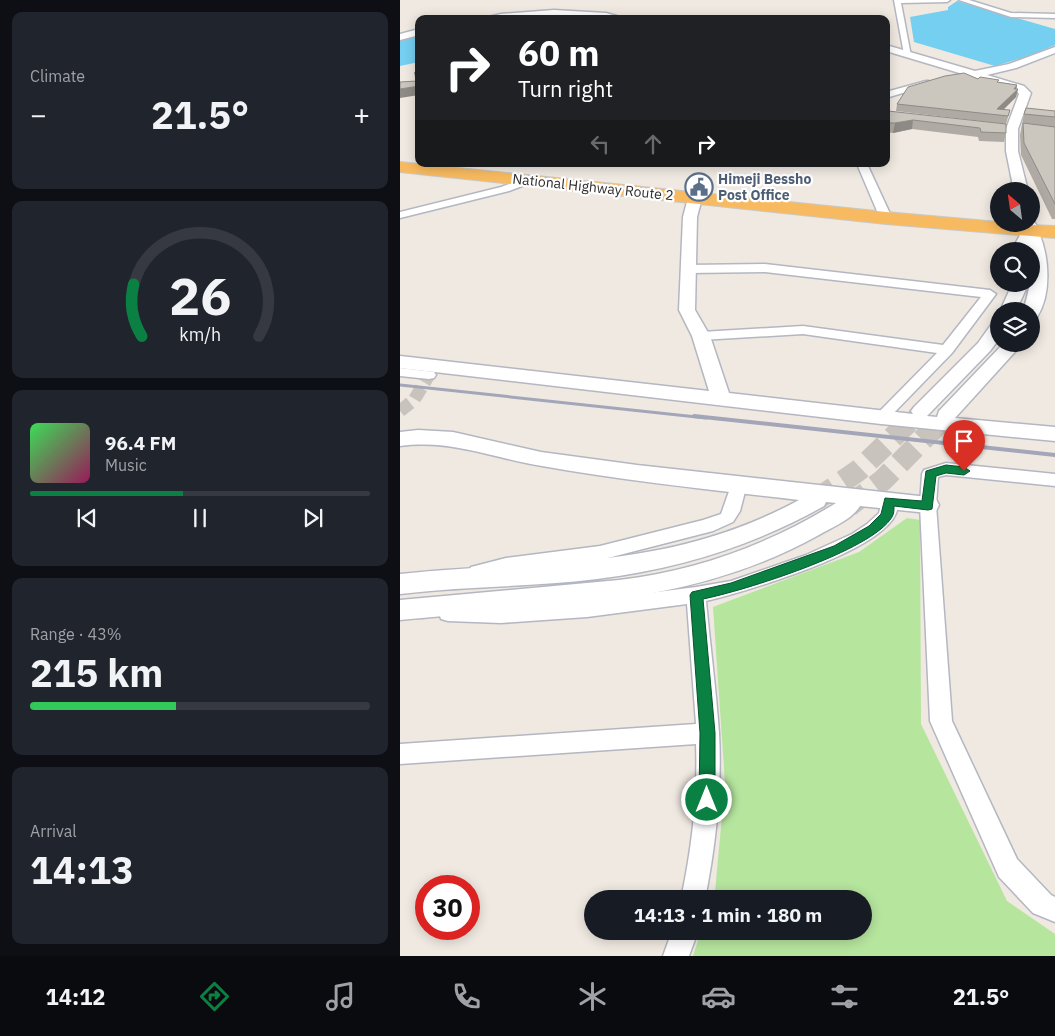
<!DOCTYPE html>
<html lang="en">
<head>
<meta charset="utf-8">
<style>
  body { margin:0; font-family:"IBM Plex Sans",sans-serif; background:#20242c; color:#f1f3f6; height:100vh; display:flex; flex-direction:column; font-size:19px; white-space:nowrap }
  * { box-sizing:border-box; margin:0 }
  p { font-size:16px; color:#9ea1a6 }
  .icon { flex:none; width:28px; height:28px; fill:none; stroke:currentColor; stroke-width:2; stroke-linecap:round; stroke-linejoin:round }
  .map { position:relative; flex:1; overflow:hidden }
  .side { display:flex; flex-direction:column; gap:12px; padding:12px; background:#0d0f14; width:400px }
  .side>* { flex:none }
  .guide { position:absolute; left:15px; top:15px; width:475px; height:152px; border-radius:10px; box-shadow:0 2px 12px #0003; background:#202124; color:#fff; overflow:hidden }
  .needle { width:32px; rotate:331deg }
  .controls { position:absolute; left:590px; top:182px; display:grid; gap:10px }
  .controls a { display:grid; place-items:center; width:50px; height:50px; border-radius:50%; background:#171b24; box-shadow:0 2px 12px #0003; font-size:25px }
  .speed { position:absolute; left:15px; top:875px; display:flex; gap:10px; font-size:25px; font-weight:700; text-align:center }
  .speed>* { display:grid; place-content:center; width:65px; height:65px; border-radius:50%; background:#171b24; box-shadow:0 2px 12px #0003; line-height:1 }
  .speed .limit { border:8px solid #d22; background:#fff; color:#111 }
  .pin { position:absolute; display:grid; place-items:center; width:42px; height:42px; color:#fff; margin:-51px -21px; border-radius:50% 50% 50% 0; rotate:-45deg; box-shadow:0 0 5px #0007 }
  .pin .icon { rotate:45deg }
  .me { position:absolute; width:55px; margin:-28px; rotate:0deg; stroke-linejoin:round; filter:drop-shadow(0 0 4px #0008) }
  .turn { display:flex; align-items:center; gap:18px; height:105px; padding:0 20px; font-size:22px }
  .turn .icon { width:65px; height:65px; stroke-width:2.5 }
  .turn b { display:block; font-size:35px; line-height:42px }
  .lanes { display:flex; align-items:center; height:48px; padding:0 20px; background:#0003; justify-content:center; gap:25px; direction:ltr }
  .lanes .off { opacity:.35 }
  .big { font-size:38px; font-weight:700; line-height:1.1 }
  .side .tile { flex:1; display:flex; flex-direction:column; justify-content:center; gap:8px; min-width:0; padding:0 18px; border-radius:10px; background:#20242c }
  .side .dial { align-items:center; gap:0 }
  .dial svg { height:130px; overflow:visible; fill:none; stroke:#363941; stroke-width:7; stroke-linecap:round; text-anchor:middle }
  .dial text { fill:#f1f3f6; stroke:none }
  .song { display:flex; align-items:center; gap:15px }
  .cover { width:60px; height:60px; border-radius:8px; background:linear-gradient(135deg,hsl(130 70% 55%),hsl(330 70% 35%)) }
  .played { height:5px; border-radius:2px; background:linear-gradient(90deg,#0b8043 45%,#363941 45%) }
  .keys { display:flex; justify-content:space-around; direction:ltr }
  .heat { display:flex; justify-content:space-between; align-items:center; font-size:28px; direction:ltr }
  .charge { height:8px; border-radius:4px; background:linear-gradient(90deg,#34c759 43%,#363941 0) }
  .trip { position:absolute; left:184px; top:890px; width:288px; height:50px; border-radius:25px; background:#171b24; box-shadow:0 2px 12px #0003; font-weight:700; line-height:50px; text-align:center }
  .dock { display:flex; height:80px; justify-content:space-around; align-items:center; background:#090b0e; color:#9ea1a6 }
  .dock .icon { width:35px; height:35px }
  .dock .selected { color:#0b8043 }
  .dock b { font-size:22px; color:#f1f3f6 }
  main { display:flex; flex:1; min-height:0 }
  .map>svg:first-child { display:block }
  .green { fill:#b6e59e }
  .water { fill:#75cff0 }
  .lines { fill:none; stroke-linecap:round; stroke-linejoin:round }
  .minor-tunnel { stroke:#c8c4bd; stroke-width:13; stroke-dasharray:13 6; stroke-linecap:butt }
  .tertiary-tunnel-far1 { stroke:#c8c4bd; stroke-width:17; stroke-dasharray:17 9; stroke-linecap:butt }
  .tertiary-tunnel { stroke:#c8c4bd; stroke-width:22; stroke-dasharray:22 11; stroke-linecap:butt }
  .minor-casing { stroke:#b4b7c1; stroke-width:3 }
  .tertiary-casing { stroke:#b4b7c1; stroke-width:3 }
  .trunk-casing { stroke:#c9c9c9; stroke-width:2 }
  .minor { fill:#fff; fill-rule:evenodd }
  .tertiary { fill:#fff; fill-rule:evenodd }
  .trunk { fill:#f8ba60; fill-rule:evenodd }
  .rail-far1 { stroke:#a3a6b8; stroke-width:3 }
  .rail { stroke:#a3a6b8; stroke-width:4 }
  .wall { fill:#afaba4 }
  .shaded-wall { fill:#8e8b86 }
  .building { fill:#cbc7bf; stroke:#8e8b86 }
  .route { fill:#0b8043; stroke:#07532c }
  .labels { text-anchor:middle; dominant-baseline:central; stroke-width:4.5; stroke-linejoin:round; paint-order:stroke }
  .far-service-label { font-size:14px; font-weight:bold; fill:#4e5e75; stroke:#fff; text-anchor:start }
  .far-street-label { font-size:14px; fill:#2e2e2e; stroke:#fff }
</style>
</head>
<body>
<main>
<section class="side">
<div class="tile"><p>Climate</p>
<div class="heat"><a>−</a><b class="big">21.5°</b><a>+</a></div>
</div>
<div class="tile dial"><svg viewBox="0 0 100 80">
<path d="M14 69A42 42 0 1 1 86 69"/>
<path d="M14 69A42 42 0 0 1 9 37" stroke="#0b8043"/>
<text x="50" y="56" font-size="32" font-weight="700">26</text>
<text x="50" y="72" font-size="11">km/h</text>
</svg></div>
<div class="tile">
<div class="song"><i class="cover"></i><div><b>96.4 FM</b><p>Music</p></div></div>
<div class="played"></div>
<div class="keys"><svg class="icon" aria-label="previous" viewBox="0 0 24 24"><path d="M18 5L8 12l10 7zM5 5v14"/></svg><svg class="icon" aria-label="pause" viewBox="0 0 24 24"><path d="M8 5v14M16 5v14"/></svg><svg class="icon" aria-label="next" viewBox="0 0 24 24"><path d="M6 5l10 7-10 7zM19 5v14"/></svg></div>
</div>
<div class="tile"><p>Range · 43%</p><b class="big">215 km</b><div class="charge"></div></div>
<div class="tile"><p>Arrival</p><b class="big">14:13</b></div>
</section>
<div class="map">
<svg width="655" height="956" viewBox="0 0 655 956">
  <rect width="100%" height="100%" fill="#efe9e1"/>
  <!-- green -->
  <path class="green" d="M 507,518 L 520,520 L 521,724 L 607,901 L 655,934 L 655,956 L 293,956 L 301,931 L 462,931 L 462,899 L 313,899 L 315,892 L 325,783 L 313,607 L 459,552 Z"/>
  <!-- water -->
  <path class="water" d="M 557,1 L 655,29 L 655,45 L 629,56 L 595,66 L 514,42 L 510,17 L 548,10 L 548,7 Z
    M 19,34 L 19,62 L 0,66 L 0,38 Z"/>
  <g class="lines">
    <!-- minor-tunnel -->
    <path class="minor-tunnel" d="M 0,411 L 14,400 L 29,375"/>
    <!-- tertiary-tunnel-far1 -->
    <path class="tertiary-tunnel-far1" d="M 514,418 L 521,411
      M 544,418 L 546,416"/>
    <!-- tertiary-tunnel -->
    <path class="tertiary-tunnel" d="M 416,500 L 459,470 L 515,416
      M 449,506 L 483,480 L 546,416"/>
    <!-- minor casing -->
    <g class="minor-casing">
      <path id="minor" d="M 494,0 L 550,0 L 547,2 L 501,3 L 511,56 L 504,54 Z
        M 559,0 L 569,0 L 611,13 L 655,14 L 655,18 L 611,17 Z
        M 526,81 L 529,81 L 529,85 L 486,98 L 486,92 Z
        M 457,164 L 467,164 L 492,218 L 490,220 L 486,221 L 480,218 Z
        M 126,178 L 131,181 L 130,183 L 109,191 L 0,218 L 0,212 L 101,187 Z
        M 365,264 L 590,290 L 596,294 L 552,353 L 486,421 L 476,421 L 473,418 L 476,415 L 537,353 L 403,334 L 301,340 L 294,336 L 301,332 L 403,326 L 543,345 L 581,297 L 365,272 L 289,273 L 283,269 L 289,265 Z
        M 0,368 L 34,372 L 36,375 L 34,378 L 29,379 L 0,376 Z
        M 546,463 L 655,474 L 655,486 L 546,475 L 538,477 L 536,505 L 552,721 L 617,859 L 651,895 L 655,897 L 655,922 L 633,913 L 599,877 L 530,721 L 520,505 L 522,474 L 524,470 Z
        M 339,478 L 345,480 L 347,484 L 340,511 L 333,522 L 313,531 L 200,560 L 106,572 L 77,579 L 71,577 L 68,572 L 71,567 L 106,558 L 200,546 L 303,520 L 321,514 L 333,480 Z
        M 489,495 L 495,497 C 521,543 336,594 306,601 C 310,644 316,689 319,733 C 322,788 316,844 305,899 L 281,899 C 292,848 298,796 296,744 L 0,764 L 0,744 L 296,724 L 287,604 L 187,617 L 101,623 L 48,621 L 41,619 L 39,613 L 41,607 L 48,605 L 101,607 L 187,601 L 296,587 L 331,581 L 406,555 L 452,534 L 467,524 L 479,513 L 483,497 Z
        M 272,931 L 298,931 L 289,956 L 263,956 Z"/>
    </g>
    <!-- tertiary casing -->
    <g class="tertiary-casing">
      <path id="tertiary" d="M 154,10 L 206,13 L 227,19 L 154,15 L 80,19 L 101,14 Z
        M 19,29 L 19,35 L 0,40 L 0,34 Z
        M 486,45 L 575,71 L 609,64 L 655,47 L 655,53 L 616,68 L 587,75 L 624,86 L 631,93 L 618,129 L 618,151 L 628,191 L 614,191 L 606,151 L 606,129 L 619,94 L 616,90 L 486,51 Z
        M 295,194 L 302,198 L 297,217 L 295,310 L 310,336 L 329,393 L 513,414 L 511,411 L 514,407 L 578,343 L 593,322 L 599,321 L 599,339 L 590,351 L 527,416 L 537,417 L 539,411 L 603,344 L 622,344 L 555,418 L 655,427 L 655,441 L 481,424 L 0,368 L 0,356 L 309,391 L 292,336 L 279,310 L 283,217 L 288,198 Z
        M 631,220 C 637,223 637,227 639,233 C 649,256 652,294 637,317 L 631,318 L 631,311 L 623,311 C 630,289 634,268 629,246 L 626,251 L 611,251 L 623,230 L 622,224 L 631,224 Z
        M 610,284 L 626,284 L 626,289 L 616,311 L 600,311 L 610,289 Z
        M 18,430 L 53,432 L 141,452 L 237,465 L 528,497 L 536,499 L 539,505 L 536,511 L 528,513 L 460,506 C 452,520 430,528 417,536 C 288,608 142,606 0,620 L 0,600 L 219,580 C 296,571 370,544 436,503 L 426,502 L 424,506 C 353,546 278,569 197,579 C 132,587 66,586 0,594 L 0,574 C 143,559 266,572 399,500 C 313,490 227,481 142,466 C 92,458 52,439 0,446 L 0,432 Z"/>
    </g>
    <!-- trunk casing -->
    <g class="trunk-casing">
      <path id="trunk" d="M 0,162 L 486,212 L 599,222 L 599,224 L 655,226 L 655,238 L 486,224 L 0,172 Z"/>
    </g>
    <!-- minor -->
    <use href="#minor" class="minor"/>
    <!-- tertiary -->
    <use href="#tertiary" class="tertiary"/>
    <!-- trunk -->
    <use href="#trunk" class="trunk"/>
    <!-- rail-far1 -->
    <path class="rail-far1" d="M 0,385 L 306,418"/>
    <!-- rail -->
    <path class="rail" d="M 294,416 L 655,455"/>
  </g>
  <!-- wall -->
  <path class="wall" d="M 19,72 L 19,95 L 14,73 Z
    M 578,79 L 617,85 L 616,89 L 618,89 L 616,97 L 603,110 L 610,110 L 606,124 L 496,111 L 497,104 Z
    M 488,111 L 606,133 L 604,142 L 579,141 L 578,137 L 512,129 L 493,133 L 486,132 L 486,118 Z
    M 655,111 L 655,219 L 652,219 L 621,155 L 620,135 L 624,114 Z"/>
  <!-- shaded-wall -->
  <path class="shaded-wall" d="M 617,85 L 616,92 L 618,89 L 616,97 L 598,115 L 597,109 Z
    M 19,86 L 19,95 L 0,98 L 0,89 Z
    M 513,120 L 512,129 L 493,133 L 495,123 Z"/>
  <!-- building -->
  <path class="building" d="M 19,72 L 19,86 L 0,89 L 0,82 L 17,81 L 19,74 L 14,73 Z
    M 564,73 L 578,79 L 580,77 L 599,80 L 597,82 L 617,85 L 614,89 L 618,89 L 597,109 L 610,110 L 608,116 L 497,104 L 508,87 L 545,76 Z
    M 626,108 L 655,111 L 655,117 L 624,114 Z
    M 488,111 L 606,124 L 606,133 L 581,132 L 580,128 L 513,120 L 495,123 L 486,123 L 486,118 Z
    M 623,123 L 655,127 L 655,204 L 624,143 Z"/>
  <!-- route -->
  <path class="route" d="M 546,465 L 564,467 L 570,471 L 564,475 L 546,473 L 536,476 L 532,509 L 528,510 L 494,506 C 494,510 494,514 492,517 C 472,551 343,591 303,599 L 315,733 L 315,800 L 313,806 L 307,808 L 302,806 L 299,800 L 300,733 L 290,595 L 292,592 L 331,583 L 434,546 L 469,526 L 481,514 L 485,498 L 522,501 L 526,471 Z"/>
  <!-- icons -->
  <defs>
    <g id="civic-ring" transform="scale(1.4375)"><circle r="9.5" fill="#fff" stroke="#5c6f8a" stroke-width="1.5"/><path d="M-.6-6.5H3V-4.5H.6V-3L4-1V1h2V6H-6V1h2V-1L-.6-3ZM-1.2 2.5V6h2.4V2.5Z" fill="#5c6f8a"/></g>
  </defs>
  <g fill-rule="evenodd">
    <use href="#civic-ring" x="299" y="187"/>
  </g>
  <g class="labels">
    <!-- far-service labels -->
    <g class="far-service-label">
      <text x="318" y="179">Himeji Bessho<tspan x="318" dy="16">Post Office</tspan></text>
    </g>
    <!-- far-street labels -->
    <g class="far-street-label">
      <text transform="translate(193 187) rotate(6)">National Highway Route 2</text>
    </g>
  </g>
</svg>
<div class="controls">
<a><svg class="needle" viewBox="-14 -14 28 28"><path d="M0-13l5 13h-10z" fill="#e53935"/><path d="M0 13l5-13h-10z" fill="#9ea1a6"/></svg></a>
<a><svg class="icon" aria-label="search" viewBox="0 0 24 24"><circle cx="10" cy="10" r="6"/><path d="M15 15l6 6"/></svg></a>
<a><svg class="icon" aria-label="layers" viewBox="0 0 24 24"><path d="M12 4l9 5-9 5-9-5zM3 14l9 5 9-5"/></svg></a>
</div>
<div class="speed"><div class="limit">30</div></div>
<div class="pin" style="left:564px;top:471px;background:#d93025"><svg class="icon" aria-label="arrive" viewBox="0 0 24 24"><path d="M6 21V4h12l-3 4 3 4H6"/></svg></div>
<svg class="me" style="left:307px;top:800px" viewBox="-20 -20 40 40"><circle r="17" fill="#0b8043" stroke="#fff" stroke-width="3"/><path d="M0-11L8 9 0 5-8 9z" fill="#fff"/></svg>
<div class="trip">14:13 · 1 min · 180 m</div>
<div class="guide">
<div class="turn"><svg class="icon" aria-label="right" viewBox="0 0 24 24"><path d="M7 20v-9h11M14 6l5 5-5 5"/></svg><div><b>60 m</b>Turn right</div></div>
<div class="lanes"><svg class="icon off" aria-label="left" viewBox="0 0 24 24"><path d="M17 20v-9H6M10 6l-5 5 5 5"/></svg><svg class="icon off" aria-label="ahead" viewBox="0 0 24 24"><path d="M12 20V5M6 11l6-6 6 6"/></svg><svg class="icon" aria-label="right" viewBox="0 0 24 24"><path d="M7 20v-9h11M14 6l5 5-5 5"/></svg></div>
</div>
</div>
</main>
<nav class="dock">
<b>14:12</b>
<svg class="icon selected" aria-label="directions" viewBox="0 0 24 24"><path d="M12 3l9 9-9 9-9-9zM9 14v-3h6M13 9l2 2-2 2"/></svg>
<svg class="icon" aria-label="music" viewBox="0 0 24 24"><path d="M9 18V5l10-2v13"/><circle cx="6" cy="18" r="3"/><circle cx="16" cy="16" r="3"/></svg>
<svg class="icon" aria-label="phone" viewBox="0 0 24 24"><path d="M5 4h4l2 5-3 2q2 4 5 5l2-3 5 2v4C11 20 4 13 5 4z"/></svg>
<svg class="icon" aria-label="climate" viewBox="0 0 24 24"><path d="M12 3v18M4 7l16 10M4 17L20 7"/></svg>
<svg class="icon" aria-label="car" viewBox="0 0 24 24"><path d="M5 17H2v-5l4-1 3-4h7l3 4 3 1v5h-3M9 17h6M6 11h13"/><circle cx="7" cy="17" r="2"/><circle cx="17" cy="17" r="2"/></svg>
<svg class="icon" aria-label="filters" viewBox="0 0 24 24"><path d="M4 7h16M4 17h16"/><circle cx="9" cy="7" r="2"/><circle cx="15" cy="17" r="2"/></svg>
<b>21.5°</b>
</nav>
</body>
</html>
